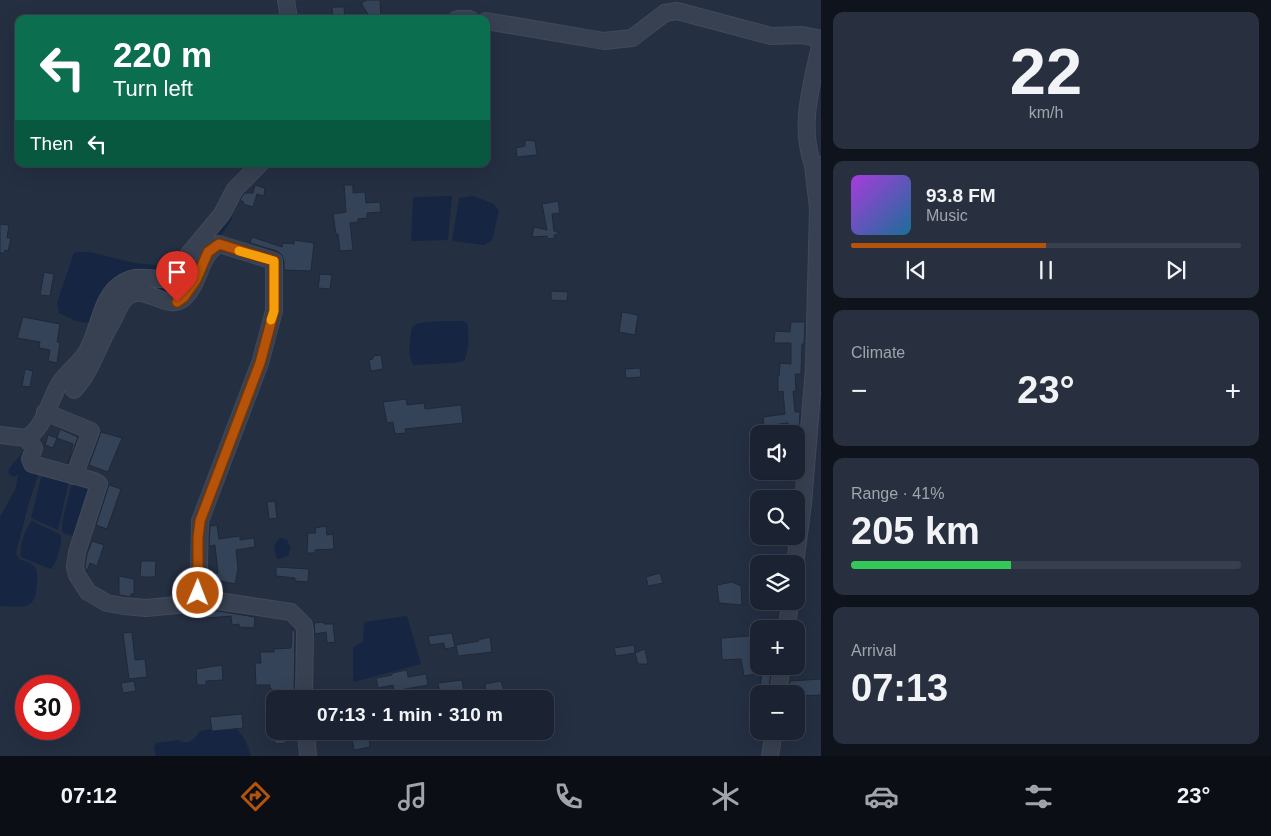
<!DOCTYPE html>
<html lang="en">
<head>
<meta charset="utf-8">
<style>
  body { margin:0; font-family:Helvetica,sans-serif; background:#282f3e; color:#f1f3f6; height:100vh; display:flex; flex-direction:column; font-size:19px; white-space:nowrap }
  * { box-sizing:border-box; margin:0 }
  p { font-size:16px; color:#a0a4ac }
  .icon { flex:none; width:28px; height:28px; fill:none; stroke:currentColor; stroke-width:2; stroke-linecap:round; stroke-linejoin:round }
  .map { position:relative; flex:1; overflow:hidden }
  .drawer { display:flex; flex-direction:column; gap:12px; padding:12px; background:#0f131c; width:450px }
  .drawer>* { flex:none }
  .top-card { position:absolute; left:15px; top:15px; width:475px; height:152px; border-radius:10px; box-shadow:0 5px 20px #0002,0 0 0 1px #39404d; background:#0b6e4f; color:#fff; overflow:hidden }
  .fabs { position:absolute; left:750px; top:425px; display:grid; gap:10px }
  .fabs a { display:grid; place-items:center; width:55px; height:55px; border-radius:10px; background:#1b2332; box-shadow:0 5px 20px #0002,0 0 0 1px #39404d; font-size:25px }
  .speed { position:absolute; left:15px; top:675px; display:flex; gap:10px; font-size:25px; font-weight:700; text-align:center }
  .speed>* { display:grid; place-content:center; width:65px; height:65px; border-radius:50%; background:#1b2332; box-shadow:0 5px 20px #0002,0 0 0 1px #39404d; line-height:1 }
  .speed .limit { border:8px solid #d22; background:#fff; color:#111 }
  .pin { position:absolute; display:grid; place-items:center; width:42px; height:42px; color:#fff; margin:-51px -21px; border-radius:50% 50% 50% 0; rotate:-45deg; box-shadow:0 0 5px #0007 }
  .pin .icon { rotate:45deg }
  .me { position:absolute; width:55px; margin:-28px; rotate:1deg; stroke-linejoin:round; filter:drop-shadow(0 0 4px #0008) }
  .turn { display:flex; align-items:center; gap:18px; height:105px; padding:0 15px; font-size:22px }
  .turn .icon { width:65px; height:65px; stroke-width:2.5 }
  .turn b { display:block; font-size:35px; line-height:42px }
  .then { display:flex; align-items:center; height:48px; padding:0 15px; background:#0003; gap:10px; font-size:19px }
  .big { font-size:38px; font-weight:800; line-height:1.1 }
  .drawer .widget { flex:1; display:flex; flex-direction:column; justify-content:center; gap:8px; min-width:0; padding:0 18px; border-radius:10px; background:#282f3e }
  .drawer .dial { align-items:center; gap:0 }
  .dial b { font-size:65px; line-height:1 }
  .song { display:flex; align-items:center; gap:15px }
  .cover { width:60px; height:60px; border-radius:8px; background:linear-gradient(135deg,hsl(280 70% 55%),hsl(200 70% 35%)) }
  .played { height:5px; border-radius:2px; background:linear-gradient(90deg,#b45309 50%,#39404d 50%) }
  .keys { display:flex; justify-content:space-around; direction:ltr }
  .heat { display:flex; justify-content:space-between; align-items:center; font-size:28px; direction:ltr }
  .charge { height:8px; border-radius:4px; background:linear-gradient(90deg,#34c759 41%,#39404d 0) }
  .trip { position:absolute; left:266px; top:690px; width:288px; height:50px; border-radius:10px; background:#1b2332; box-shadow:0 5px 20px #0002,0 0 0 1px #39404d; font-weight:800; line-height:50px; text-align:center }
  .tab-bar { display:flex; height:80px; justify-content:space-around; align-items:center; background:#0b0e14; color:#a0a4ac }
  .tab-bar .icon { width:35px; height:35px }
  .tab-bar .active { color:#b45309 }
  .tab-bar b { font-size:22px; color:#f1f3f6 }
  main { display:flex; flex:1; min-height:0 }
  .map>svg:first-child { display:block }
  .water { fill:#162541 }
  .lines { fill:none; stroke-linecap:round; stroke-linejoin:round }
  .canal { stroke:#162541; stroke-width:11 }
  .building { fill:#354358; stroke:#1f2838 }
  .minor-casing { stroke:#424a5a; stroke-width:18 }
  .minor { stroke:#384151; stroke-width:16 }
  .route-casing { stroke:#753606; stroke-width:12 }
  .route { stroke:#b45309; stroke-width:9 }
  .slow { stroke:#f59e0b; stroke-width:9 }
</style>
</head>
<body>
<main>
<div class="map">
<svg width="821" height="756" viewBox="0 0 821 756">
  <rect width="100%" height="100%" fill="#242f42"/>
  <!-- water -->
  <path class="water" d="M 452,196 L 448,240 L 411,241 L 413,197 Z
    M 473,196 L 494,204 L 499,211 L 492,240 L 484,245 L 452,241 L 459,198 Z
    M 79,252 L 90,252 L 134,263 L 174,267 L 176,268 L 176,272 L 164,276 L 87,323 L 76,321 L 59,313 L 57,303 L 74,253 Z
    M 463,321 L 467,323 C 469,334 469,351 464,361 L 453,363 L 413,365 C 407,353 410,340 412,327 C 420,319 450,322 463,321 Z
    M 24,464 L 39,473 L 29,502 L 16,553 L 19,559 L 30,563 L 36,568 C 38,577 37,584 36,592 C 33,612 15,606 0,606 L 0,517 L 15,490 L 20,467 Z
    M 43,471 L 69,481 L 58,530 L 31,518 Z
    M 73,479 L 94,485 L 74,536 L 63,533 L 62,530 L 62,523 Z
    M 32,521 L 61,535 C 62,545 57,562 51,569 L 21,557 C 19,548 25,528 32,521 Z
    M 280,538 L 287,540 L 291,548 L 288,556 L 279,559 L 277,558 C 273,549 273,545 280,538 Z
    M 407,616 L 421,664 L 353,682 L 353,647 L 363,642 L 364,622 Z
    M 233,726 C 244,735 247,743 251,756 L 156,756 L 154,747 L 156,743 L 178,740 L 183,742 L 189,742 L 195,738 L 200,731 Z"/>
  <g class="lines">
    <!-- canal -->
    <path class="canal" d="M 141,288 L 178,288 L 183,283 L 197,257 L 211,241 L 227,217
      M 14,471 L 25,458 L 30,449"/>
  </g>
  <!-- building -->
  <path class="building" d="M 367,0 L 380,0 L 381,19 L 371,19 L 361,3 Z
    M 332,7 L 344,7 L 345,19 L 333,19 Z
    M 525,140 L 535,141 L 537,155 L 517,157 L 516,148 L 525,146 Z
    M 255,185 L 265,188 L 264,196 L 257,194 L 253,207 L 243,204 L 244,202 L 240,200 L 243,195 L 245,193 L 253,193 Z
    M 344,185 L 353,185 L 353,193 L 365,192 L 366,203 L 380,202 L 381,212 L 367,213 L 367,218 L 358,219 L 358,222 L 350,223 L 353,250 L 340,251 L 338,234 L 336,234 L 333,214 L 346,212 Z
    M 558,201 L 560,213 L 552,214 L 554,231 L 559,233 L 559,234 L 554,235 L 555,238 L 548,239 L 547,236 L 532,237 L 534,227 L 547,230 L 542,204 Z
    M 0,224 L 9,225 L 7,238 L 11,238 L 8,251 L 5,250 L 4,253 L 0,253 Z
    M 252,237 L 282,247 L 283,243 L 294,244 L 294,240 L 314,243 L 311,271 L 284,270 L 284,261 L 282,255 L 277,251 L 250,243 Z
    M 44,272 L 54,274 L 50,296 L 40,295 Z
    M 320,274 L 332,275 L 330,289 L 318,288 Z
    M 551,291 L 568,292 L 567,301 L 551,300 Z
    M 622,312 L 638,315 L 635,335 L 619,332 Z
    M 23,317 L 60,324 L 57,342 L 60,343 L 57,363 L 48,361 L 50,350 L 39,348 L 40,342 L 17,338 Z
    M 791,322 L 805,322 L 804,344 L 802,344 L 801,374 L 795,374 L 796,391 L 793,391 L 795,412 L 800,412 L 799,430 L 789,430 L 788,423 L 764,426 L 763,417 L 785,414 L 783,391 L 778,392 L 778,376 L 779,376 L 780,363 L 791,364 L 791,343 L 774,343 L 775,331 L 790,332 Z
    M 381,355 L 383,369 L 371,371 L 369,360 L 373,359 L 373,356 Z
    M 640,368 L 641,377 L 626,378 L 625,369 Z
    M 25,369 L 33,371 L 30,387 L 22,386 Z
    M 406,399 L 407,405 L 424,403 L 425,409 L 461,405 L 463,423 L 405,429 L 406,433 L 395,434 L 393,422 L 387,423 L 383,402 Z
    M 60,429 L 78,437 L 68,464 L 73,444 L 57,438 L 53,448 L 45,445 L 48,435 L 57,438 Z
    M 101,432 L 122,438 L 108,472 L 89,465 Z
    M 109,485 L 121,489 L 107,529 L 96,525 Z
    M 275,501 L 277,518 L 269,519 L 267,502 Z
    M 217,525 L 219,539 L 240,536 L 240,540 L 254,538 L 255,547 L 236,550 L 238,569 L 235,584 L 216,580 L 209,582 L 209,574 L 218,573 L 215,545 L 209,546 L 210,526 Z
    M 326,526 L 327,535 L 333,534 L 334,549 L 315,550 L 315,553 L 307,553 L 308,533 L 316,533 L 315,528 Z
    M 92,541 L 104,545 L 97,566 L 90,563 L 87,572 L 85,566 L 87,554 Z
    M 141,561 L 156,561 L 155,577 L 140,577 Z
    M 276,567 L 309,569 L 308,582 L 295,581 L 295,578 L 276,576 Z
    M 660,573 L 663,583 L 648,586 L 646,577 Z
    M 119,576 L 134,579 L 134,594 L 131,594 L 131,597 L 119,595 Z
    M 732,582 L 741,586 L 742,605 L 719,603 L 717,585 Z
    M 218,611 L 255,617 L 254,628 L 239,627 L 239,624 L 232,625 L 231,616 L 208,618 L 207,612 Z
    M 324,622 L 324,624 L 333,624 L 335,642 L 327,643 L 326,632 L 315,634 L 314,623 Z
    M 292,627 L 295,633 L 294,699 L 273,698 L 272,689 L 270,689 L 270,685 L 256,685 L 255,663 L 261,663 L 260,652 L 274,652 L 274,649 L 291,648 Z
    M 132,632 L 135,660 L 145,659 L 147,677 L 129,679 L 123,633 Z
    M 452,633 L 455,647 L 445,649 L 444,643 L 430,645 L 428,636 Z
    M 750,636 L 753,666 L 772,666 L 768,694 L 759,694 L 762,673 L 744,676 L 741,659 L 722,660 L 721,638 Z
    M 490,637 L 492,652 L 458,656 L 456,645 L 479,641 L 478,640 Z
    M 634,645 L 635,653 L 616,656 L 614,648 Z
    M 645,649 L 648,664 L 638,664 L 635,653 Z
    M 222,665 L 223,680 L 206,681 L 206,685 L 197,685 L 196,669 Z
    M 407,670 L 408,677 L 426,674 L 428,685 L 394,691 L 393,685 L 378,688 L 376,678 L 392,675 L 392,673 Z
    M 821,679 L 821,695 L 796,696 L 796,694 L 788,694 L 790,681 Z
    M 462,680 L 465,699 L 441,699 L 438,683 Z
    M 134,681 L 136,691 L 123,693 L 121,683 Z
    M 501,681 L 504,691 L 486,694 L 485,684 Z
    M 242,714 L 243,728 L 212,731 L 210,717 Z
    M 274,731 L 285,731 L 286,743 L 275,744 Z
    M 369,736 L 370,747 L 354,750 L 352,739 Z"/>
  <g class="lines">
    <!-- minor casing -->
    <g class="minor-casing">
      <path id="minor" d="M 286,0 L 289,19
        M 457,19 L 470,19
        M 486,21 L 604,41 L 632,38 L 665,13 L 677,11 L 771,36 L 802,35 L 821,39
        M 813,165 C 798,124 813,81 821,41
        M 74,390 C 89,374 95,355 104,337 C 107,330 112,323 115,316 C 118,310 121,301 127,297 C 146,282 166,313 184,298 C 201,282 198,257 219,244 L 274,261 L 274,311 L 260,363 L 200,521 L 198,603
        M 45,412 L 91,431 L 74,476
        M 0,435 L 26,438 C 45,428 49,400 60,383 C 67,371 81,363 87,351 C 100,329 100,295 124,282 C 140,272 160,283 177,278 L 181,274 L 188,255 L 222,214 L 235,189 L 260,164
        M 26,438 L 34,448 L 30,459 L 32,464 L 94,481 L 99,484 L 77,552 L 75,567 L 77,575 L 88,592 L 107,603 L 124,606 L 146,608 L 218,601 L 291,612 L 304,625 L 305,632 L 304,699
        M 795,564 L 803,504 L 814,368 L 818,208 L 813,165 L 821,165
        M 787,629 L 790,601
        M 778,694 L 782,666
        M 306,731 L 308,756
        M 770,756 L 774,731"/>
    </g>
    <!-- minor -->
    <use href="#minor" class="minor"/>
  </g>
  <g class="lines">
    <!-- route casing -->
    <g class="route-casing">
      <path id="route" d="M 177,302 L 184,297 L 196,280 L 208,252 L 219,244 L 274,261 L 274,311 L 260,363 L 200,521 L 198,538 L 198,593"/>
    </g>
    <!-- route -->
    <use href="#route" class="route"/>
    <!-- slow -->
    <path class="slow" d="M 239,251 L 274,261 L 274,311 L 271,320"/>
  </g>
</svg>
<div class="fabs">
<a><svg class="icon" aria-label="sound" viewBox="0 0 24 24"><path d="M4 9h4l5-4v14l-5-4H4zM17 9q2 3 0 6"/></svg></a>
<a><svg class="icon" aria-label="search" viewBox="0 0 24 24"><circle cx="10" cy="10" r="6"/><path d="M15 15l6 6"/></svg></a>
<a><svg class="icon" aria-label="layers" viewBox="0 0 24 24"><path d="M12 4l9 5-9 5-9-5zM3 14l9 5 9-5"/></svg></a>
<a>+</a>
<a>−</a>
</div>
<div class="speed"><div class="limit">30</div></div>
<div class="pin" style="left:177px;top:302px;background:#d93025"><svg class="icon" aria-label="arrive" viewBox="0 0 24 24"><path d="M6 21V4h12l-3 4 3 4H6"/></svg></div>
<svg class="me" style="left:198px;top:593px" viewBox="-20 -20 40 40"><circle r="17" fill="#b45309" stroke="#fff" stroke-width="3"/><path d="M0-11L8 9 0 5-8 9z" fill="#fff"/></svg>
<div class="trip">07:13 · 1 min · 310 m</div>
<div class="top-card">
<div class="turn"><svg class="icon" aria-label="left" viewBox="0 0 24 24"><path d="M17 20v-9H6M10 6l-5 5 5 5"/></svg><div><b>220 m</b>Turn left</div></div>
<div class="then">Then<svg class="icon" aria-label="left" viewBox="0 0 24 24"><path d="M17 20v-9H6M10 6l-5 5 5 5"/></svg></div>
</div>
</div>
<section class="drawer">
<div class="widget dial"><b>22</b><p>km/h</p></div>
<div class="widget">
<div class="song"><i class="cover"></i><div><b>93.8 FM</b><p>Music</p></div></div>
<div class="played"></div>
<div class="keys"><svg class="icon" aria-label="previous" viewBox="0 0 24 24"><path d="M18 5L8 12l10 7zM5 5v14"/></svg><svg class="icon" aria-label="pause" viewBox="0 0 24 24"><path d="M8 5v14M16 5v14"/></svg><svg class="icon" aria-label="next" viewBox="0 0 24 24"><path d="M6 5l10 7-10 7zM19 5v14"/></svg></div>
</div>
<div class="widget"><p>Climate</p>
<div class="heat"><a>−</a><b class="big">23°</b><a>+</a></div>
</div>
<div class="widget"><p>Range · 41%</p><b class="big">205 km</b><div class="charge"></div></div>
<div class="widget"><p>Arrival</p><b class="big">07:13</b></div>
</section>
</main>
<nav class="tab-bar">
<b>07:12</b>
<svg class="icon active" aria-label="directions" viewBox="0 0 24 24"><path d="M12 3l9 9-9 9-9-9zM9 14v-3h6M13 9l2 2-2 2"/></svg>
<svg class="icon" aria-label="music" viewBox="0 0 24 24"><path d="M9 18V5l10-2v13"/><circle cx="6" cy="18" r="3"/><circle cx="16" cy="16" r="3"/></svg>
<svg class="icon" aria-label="phone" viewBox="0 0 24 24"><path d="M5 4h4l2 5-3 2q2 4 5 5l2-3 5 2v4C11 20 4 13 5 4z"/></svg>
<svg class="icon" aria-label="climate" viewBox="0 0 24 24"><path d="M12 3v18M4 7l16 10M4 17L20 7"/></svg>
<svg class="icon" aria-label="car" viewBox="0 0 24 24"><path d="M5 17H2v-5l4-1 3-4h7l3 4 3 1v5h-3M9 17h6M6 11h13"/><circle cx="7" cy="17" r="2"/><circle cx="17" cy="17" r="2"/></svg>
<svg class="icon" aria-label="filters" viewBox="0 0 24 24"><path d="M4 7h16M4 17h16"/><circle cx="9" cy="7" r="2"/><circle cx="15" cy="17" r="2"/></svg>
<b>23°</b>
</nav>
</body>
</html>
